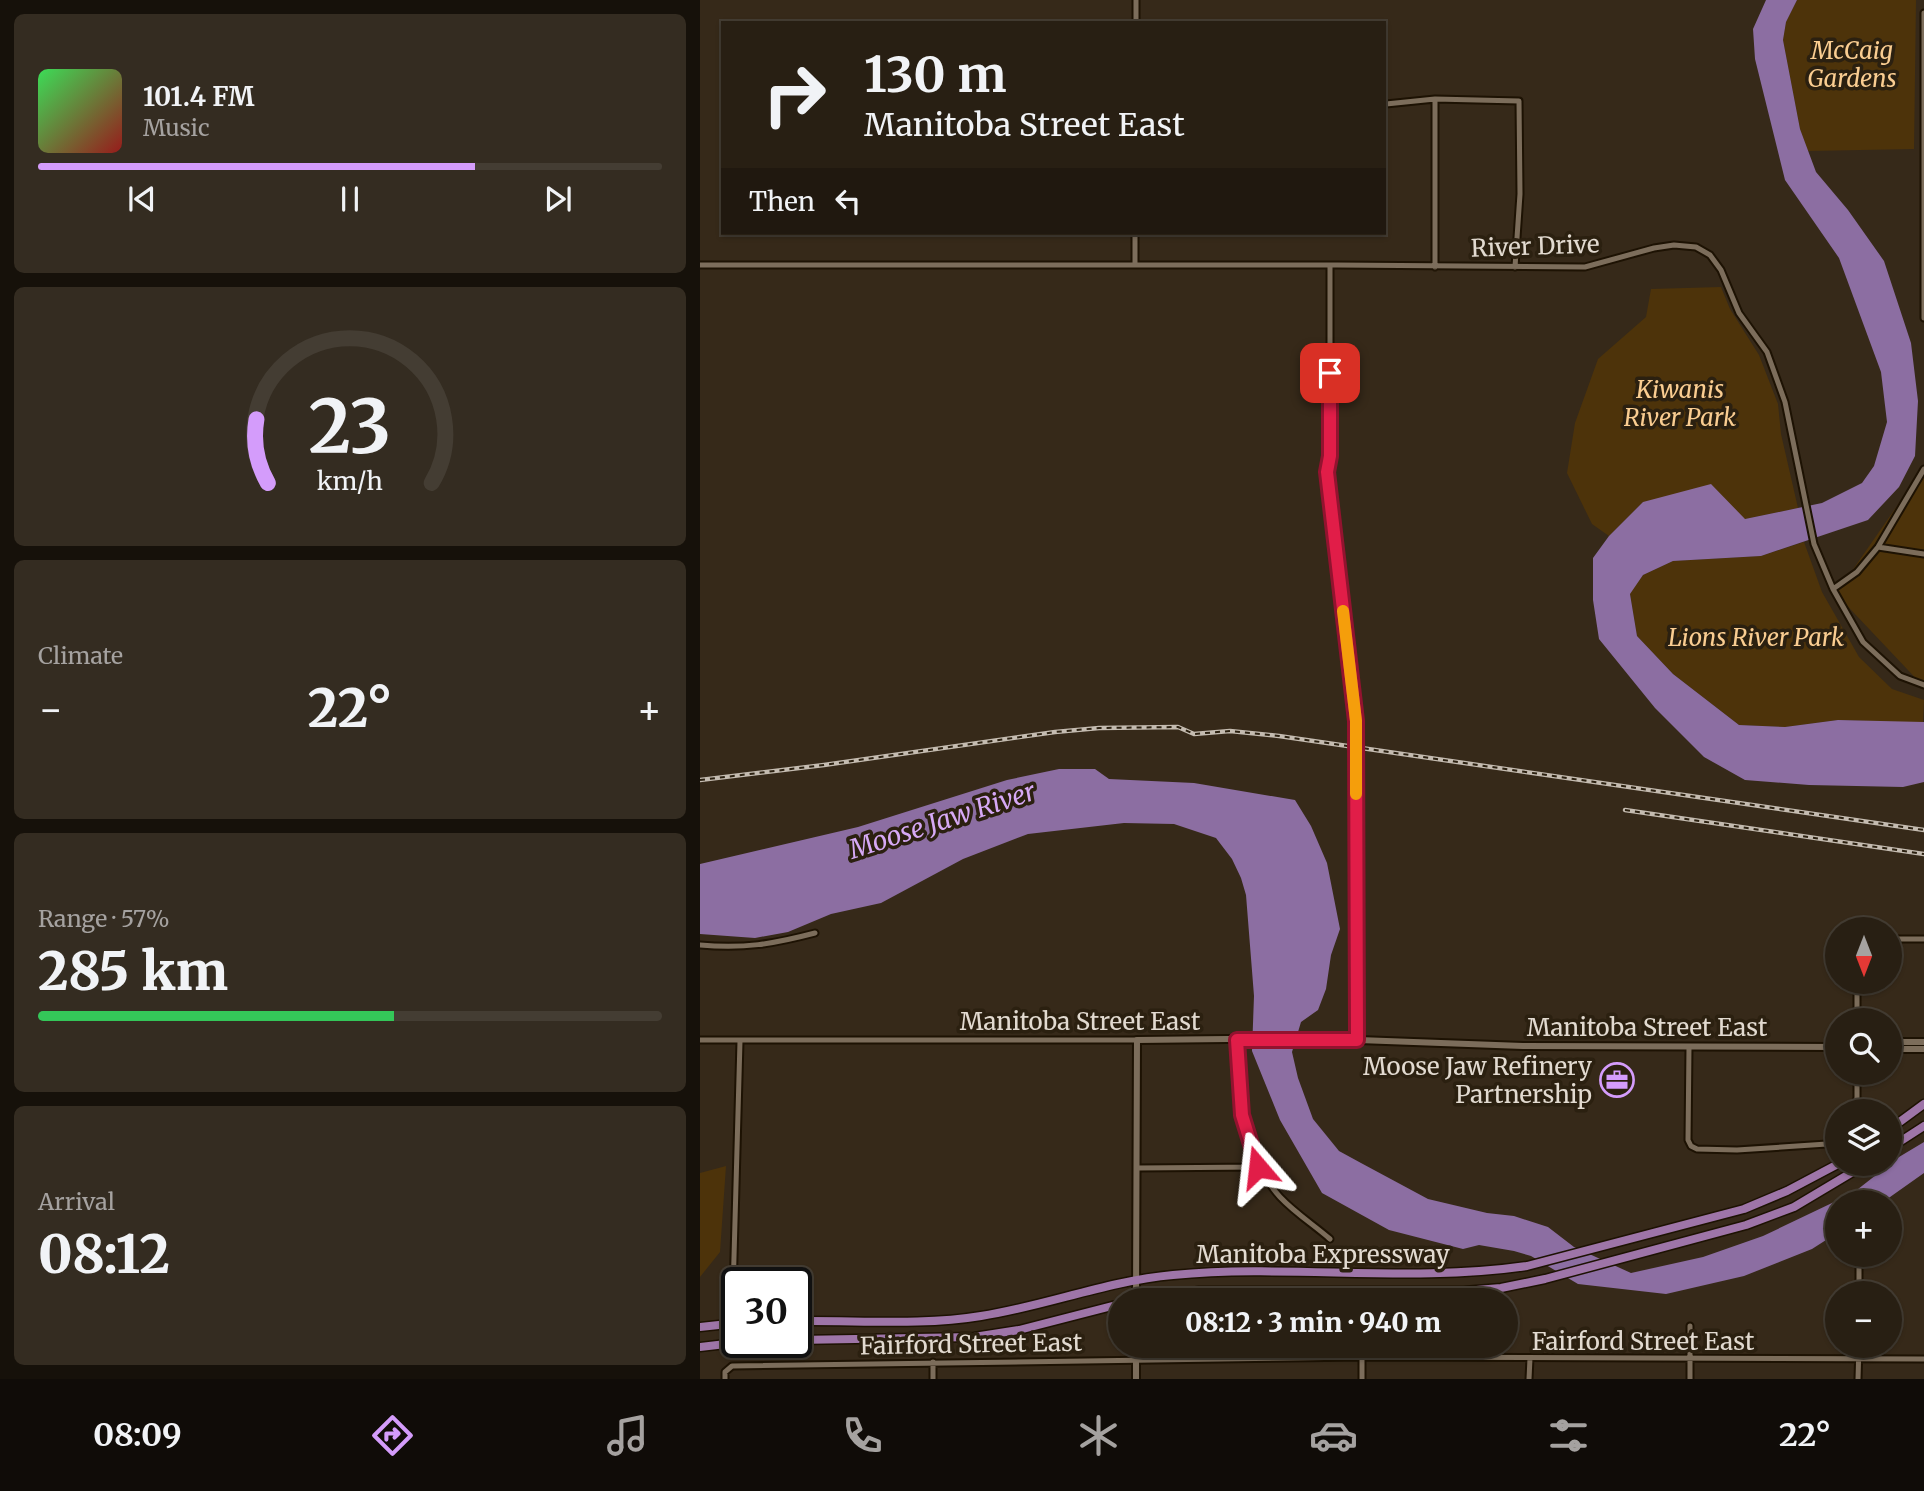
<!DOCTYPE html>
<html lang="en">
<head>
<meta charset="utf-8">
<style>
  body { margin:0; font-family:Merriweather,serif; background:#342c21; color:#f1f3f6; height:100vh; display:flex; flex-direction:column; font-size:26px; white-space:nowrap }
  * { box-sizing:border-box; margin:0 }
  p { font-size:23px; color:#a5a2a0 }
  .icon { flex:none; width:38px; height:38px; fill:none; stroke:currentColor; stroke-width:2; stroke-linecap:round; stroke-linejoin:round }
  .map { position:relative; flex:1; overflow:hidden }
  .details { display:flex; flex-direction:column; gap:14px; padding:14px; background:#16110a; width:700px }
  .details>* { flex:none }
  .hud { position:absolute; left:21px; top:21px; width:665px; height:214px; border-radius:0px; box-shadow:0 2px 5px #0004,0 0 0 2px #443d33; background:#281f13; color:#f1f3f6; overflow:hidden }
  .needle { width:46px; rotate:180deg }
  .buttons { position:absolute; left:1125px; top:917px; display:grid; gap:14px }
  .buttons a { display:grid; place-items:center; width:77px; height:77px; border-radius:50%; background:#281f13; box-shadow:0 2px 5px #0004,0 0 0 2px #443d33; font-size:35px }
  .speed { position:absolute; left:21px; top:1267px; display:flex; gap:14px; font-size:35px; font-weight:700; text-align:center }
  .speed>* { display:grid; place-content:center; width:91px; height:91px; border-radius:50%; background:#281f13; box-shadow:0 2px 5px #0004,0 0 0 2px #443d33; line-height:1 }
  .speed .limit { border:4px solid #111; border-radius:10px; background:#fff; color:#111 }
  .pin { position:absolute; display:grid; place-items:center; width:60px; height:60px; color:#fff; margin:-30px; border-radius:14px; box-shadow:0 4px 10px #0006 }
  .me { position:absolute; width:77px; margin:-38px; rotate:343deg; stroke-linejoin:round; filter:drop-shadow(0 0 5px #0008) }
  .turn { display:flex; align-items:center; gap:24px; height:147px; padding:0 28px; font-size:32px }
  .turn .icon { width:91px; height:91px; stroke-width:2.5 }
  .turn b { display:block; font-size:49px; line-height:60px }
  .then { display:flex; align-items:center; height:66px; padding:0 28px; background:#0003; gap:14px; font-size:26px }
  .big { font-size:52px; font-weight:800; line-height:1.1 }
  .details .card { flex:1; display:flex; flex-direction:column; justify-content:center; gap:10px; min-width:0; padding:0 24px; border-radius:10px; background:#342c21 }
  .details .dial { align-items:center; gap:0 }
  .dial svg { height:182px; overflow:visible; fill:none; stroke:#443d33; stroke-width:7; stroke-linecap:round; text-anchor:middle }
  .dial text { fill:#f1f3f6; stroke:none }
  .song { display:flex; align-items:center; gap:21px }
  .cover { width:84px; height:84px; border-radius:10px; background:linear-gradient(135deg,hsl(130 70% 55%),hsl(0 70% 35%)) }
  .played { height:7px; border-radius:4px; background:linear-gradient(90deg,#d49cfb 70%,#443d33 70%) }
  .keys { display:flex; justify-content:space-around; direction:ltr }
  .heat { display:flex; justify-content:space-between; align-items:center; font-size:38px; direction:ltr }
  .charge { height:10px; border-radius:5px; background:linear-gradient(90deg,#34c759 57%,#443d33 0) }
  .trip { position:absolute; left:408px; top:1288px; width:410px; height:70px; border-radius:35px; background:#281f13; box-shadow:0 2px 5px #0004,0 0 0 2px #443d33; font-weight:800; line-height:70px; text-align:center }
  .menu { display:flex; height:112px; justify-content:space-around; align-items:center; background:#100c08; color:#a5a2a0 }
  .menu .icon { width:49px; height:49px }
  .menu .active { color:#d49cfb }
  .menu b { font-size:32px; color:#f1f3f6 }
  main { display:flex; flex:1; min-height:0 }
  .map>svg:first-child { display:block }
  .green { fill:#4d330a }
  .water { fill:#8c6ea2 }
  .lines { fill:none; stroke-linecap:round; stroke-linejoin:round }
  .minor-casing { stroke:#1d1203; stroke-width:9 }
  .tertiary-casing { stroke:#1d1203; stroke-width:10 }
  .primary-casing { stroke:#1d1203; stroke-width:11 }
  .minor { stroke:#7c6d5b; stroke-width:5 }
  .tertiary { stroke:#7c6d5b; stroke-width:6 }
  .primary { stroke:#9e75a8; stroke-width:8 }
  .rail-casing { stroke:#c4bbb0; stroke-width:4.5 }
  .rail { stroke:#2b2010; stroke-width:2; stroke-dasharray:5; stroke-linecap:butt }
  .route-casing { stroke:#92132f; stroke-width:18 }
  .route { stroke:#e11d48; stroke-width:12 }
  .slow { stroke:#f59e0b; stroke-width:12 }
  .labels { text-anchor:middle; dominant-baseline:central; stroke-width:7; stroke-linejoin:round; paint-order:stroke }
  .park-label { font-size:24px; font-style:italic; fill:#facd91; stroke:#2b2010 }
  .street-label { font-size:24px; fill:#e2dad0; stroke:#2b2010 }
  .poi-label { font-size:24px; fill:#e2dad0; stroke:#2b2010; text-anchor:end }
  .water-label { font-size:26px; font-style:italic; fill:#d6a9f5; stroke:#2b2010 }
</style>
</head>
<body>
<main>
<section class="details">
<div class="card">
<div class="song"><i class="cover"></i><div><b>101.4 FM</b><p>Music</p></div></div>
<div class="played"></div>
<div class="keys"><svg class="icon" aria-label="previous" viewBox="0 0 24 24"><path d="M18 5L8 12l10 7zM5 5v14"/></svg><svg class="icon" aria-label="pause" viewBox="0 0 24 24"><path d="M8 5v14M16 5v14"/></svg><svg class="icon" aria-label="next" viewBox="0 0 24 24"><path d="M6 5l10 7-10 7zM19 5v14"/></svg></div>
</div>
<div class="card dial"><svg viewBox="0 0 100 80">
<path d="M14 69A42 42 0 1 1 86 69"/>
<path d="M14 69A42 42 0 0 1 9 41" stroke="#d49cfb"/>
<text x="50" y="56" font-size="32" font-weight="700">23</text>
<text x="50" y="72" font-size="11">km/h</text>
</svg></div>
<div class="card"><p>Climate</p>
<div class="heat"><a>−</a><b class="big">22°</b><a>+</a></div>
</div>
<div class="card"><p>Range · 57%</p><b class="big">285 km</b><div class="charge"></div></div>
<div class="card"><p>Arrival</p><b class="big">08:12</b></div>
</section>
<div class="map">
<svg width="1224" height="1379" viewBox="0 0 1224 1379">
  <rect width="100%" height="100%" fill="#362919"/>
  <!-- green -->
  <path class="green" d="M 1097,0 L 1216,0 L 1214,149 L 1108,151 L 1100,129 L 1083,40 L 1086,22 Z
    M 1021,287 L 1030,309 L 1059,355 L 1078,404 L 1081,434 L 1098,508 L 1045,519 L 943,502 L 909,536 L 892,524 L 867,473 L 875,423 L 898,359 L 946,317 L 951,289 Z
    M 1224,467 L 1224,687 L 1136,594 Z
    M 1104,542 L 1122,592 L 1159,657 L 1192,689 L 1224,700 L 1223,723 L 1138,720 L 1085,727 L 1039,725 L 973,674 L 937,636 L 930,593 L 943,575 L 973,561 L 1061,556 Z
    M 26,1166 L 20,1252 L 0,1277 L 0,1173 Z"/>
  <!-- water -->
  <path class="water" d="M 1066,0 L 1097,0 L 1086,22 L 1083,40 L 1100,129 L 1116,172 L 1148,210 L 1184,261 L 1211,343 L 1218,401 L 1215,456 L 1199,487 L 1168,520 L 1061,556 L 973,561 L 943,575 L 930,594 L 937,636 L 973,674 L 1039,725 L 1085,727 L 1138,720 L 1224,722 L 1224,782 L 1203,787 L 1109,785 L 1045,780 L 1004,757 L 955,708 L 899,639 L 893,600 L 893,558 L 909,536 L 943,502 L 1011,484 L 1045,519 L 1122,503 L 1162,483 L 1174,466 L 1187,422 L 1181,372 L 1139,258 L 1085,180 L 1055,59 L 1053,29 Z
    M 359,769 L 395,769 L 409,779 L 494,783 L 595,800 L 611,826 L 627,863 L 640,929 L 631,955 L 626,989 L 618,1010 L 601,1022 L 592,1052 L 598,1078 L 613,1119 L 639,1151 L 661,1163 L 728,1199 L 787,1213 L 814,1216 L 848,1227 L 874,1247 L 931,1273 L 1003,1257 L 1063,1236 L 1153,1193 L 1199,1157 L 1224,1142 L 1224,1173 L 1183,1202 L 1138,1202 L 1137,1233 L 1112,1249 L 1044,1276 L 966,1294 L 878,1284 L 831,1256 L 814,1251 L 779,1245 L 763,1249 L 689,1230 L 622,1193 L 580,1120 L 552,1051 L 554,996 L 546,895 L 541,878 L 532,859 L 516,838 L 474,824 L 424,823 L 328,834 L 263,859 L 181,903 L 131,914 L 88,932 L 55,938 L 0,934 L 0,864 L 158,827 L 307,780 Z"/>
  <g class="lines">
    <!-- minor casing -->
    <g class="minor-casing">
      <path id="minor" d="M 1224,13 L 1224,318
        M 436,23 L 436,0
        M 735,99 L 735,267
        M 686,104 L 735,99 L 819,101 L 820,194 L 815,267
        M 0,265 L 637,265 L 885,267 L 954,248 L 974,245 L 996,247 L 1010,255 L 1021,270 L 1039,313 L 1067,352 L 1085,402 L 1114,544 L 1133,589 L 1163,642 L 1200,676 L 1224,685
        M 435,265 L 435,233
        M 630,265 L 630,456 L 627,472 L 656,721 L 657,1040
        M 1178,547 L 1224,554
        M 1133,589 L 1157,572 L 1178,547 L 1224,469
        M 1190,939 L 1224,939
        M 0,945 C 44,949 73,944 115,933
        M 1157,982 L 1157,1020
        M 0,1040 L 437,1040
        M 537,1040 C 541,1095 541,1154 580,1197 C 595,1213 614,1225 630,1239
        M 989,1047 L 988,1140 L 991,1146 L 997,1149 L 1037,1150 L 1127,1144 L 1138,1138
        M 1152,1111 L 1157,1098 L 1157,1073
        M 438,1168 L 558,1167
        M 1159,1262 L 1159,1293
        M 33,1293 L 40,1041
        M 990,1326 L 990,1379
        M 25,1379 L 25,1372 L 32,1366 L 662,1357 L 1224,1359
        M 233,1379 L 233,1362
        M 662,1379 L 662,1346
        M 829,1379 L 830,1358
        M 1158,1379 L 1159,1346"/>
    </g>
    <!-- tertiary casing -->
    <g class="tertiary-casing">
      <path id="tertiary" d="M 1190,1042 L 1224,1042
        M 1190,1049 L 1224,1049
        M 436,1300 L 437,1040 L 604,1038 L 823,1046 L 1138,1047
        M 436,1346 L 436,1379"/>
    </g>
    <!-- primary casing -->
    <g class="primary-casing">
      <path id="primary" d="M 1190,1129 L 1224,1104
        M 1190,1148 L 1224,1126
        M 433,1300 L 499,1291 L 764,1291 L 801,1288 L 845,1279 L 1046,1225 L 1094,1207 L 1166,1164
        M 96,1321 C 157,1320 221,1326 281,1316 C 346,1306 407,1281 473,1275 C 591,1264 710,1283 827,1266 L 1044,1209 L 1087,1191 L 1138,1164
        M 0,1327 L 37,1323
        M 96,1340 L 274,1337 L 319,1330 L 420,1304
        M 0,1347 L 43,1342"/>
    </g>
    <!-- minor -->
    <use href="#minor" class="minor"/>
    <!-- tertiary -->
    <use href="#tertiary" class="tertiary"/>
    <!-- primary -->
    <use href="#primary" class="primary"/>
    <!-- rail casing -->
    <g class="rail-casing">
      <path id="rail" d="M 0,780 L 124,765 L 355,732 L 399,728 L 478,727 L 494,734 L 530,731 L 579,736 L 1224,830
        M 925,810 L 1224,854"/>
    </g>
    <!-- rail -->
    <use href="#rail" class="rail"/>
  </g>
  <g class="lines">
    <!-- route casing -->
    <g class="route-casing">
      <path id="route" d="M 558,1167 L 542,1115 L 537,1040 L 657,1040 L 656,721 L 627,472 L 630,456 L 630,373"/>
    </g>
    <!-- route -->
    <use href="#route" class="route"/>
    <!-- slow -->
    <path class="slow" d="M 643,611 L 656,721 L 656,794"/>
  </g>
  <!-- icons -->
  <defs>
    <g id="office-ring" transform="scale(1.75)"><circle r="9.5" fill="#2b2010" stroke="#d49cfb" stroke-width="1.5"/><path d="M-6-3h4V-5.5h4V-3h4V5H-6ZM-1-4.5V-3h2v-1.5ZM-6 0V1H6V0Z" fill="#d49cfb"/></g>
  </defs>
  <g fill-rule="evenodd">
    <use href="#office-ring" x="917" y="1080"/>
  </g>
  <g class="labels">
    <!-- park labels -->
    <g class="park-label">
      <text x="1152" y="50">McCaig<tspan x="1152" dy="28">Gardens</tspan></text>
      <text x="980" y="389">Kiwanis<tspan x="980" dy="28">River Park</tspan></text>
      <text x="1056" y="637">Lions River Park</text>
    </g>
    <!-- street labels -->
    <g class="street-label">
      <text transform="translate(835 246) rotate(-2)">River Drive</text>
      <text x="380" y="1021">Manitoba Street East</text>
      <text x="947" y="1027">Manitoba Street East</text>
      <text x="623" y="1254">Manitoba Expressway</text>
      <text x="943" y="1341">Fairford Street East</text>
      <text transform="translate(271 1344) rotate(-1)">Fairford Street East</text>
    </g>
    <!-- poi labels -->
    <g class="poi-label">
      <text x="892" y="1066">Moose Jaw Refinery<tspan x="892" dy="28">Partnership</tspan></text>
    </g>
    <!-- water labels -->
    <g class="water-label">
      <text transform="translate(242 820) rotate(-18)">Moose Jaw River</text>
    </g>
  </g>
</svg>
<div class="buttons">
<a><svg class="needle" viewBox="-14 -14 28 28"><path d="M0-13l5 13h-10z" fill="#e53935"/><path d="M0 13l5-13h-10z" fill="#a5a2a0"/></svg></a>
<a><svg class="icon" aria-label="search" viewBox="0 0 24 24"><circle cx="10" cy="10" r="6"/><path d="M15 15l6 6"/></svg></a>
<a><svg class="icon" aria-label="layers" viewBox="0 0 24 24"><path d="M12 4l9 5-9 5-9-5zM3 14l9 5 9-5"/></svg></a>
<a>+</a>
<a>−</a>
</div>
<div class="speed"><div class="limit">30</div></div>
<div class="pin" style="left:630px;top:373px;background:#d93025"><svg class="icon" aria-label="arrive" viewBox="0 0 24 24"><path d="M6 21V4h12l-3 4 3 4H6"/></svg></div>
<svg class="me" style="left:558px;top:1167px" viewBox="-20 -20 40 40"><path d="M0-17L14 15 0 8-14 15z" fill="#e11d48" stroke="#fff" stroke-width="4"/></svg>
<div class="trip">08:12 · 3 min · 940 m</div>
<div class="hud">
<div class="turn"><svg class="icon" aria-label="right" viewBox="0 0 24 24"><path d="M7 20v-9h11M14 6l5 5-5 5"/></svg><div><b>130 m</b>Manitoba Street East</div></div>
<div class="then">Then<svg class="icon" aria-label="left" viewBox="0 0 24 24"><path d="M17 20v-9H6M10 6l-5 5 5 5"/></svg></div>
</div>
</div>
</main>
<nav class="menu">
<b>08:09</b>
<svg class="icon active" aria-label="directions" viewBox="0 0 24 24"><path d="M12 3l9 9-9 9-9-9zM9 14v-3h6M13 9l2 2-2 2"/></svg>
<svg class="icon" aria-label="music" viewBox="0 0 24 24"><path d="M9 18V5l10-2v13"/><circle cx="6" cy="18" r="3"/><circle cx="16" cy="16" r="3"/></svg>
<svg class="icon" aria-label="phone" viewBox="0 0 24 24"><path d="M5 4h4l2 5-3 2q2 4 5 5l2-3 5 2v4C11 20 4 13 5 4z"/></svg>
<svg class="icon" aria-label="climate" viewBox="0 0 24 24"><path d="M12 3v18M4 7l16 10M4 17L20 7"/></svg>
<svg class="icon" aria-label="car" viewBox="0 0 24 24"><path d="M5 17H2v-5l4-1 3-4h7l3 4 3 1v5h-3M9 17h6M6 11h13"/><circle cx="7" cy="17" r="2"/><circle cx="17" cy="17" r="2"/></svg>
<svg class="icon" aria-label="filters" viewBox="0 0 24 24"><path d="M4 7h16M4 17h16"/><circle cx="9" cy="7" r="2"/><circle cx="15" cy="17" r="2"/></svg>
<b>22°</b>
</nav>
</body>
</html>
